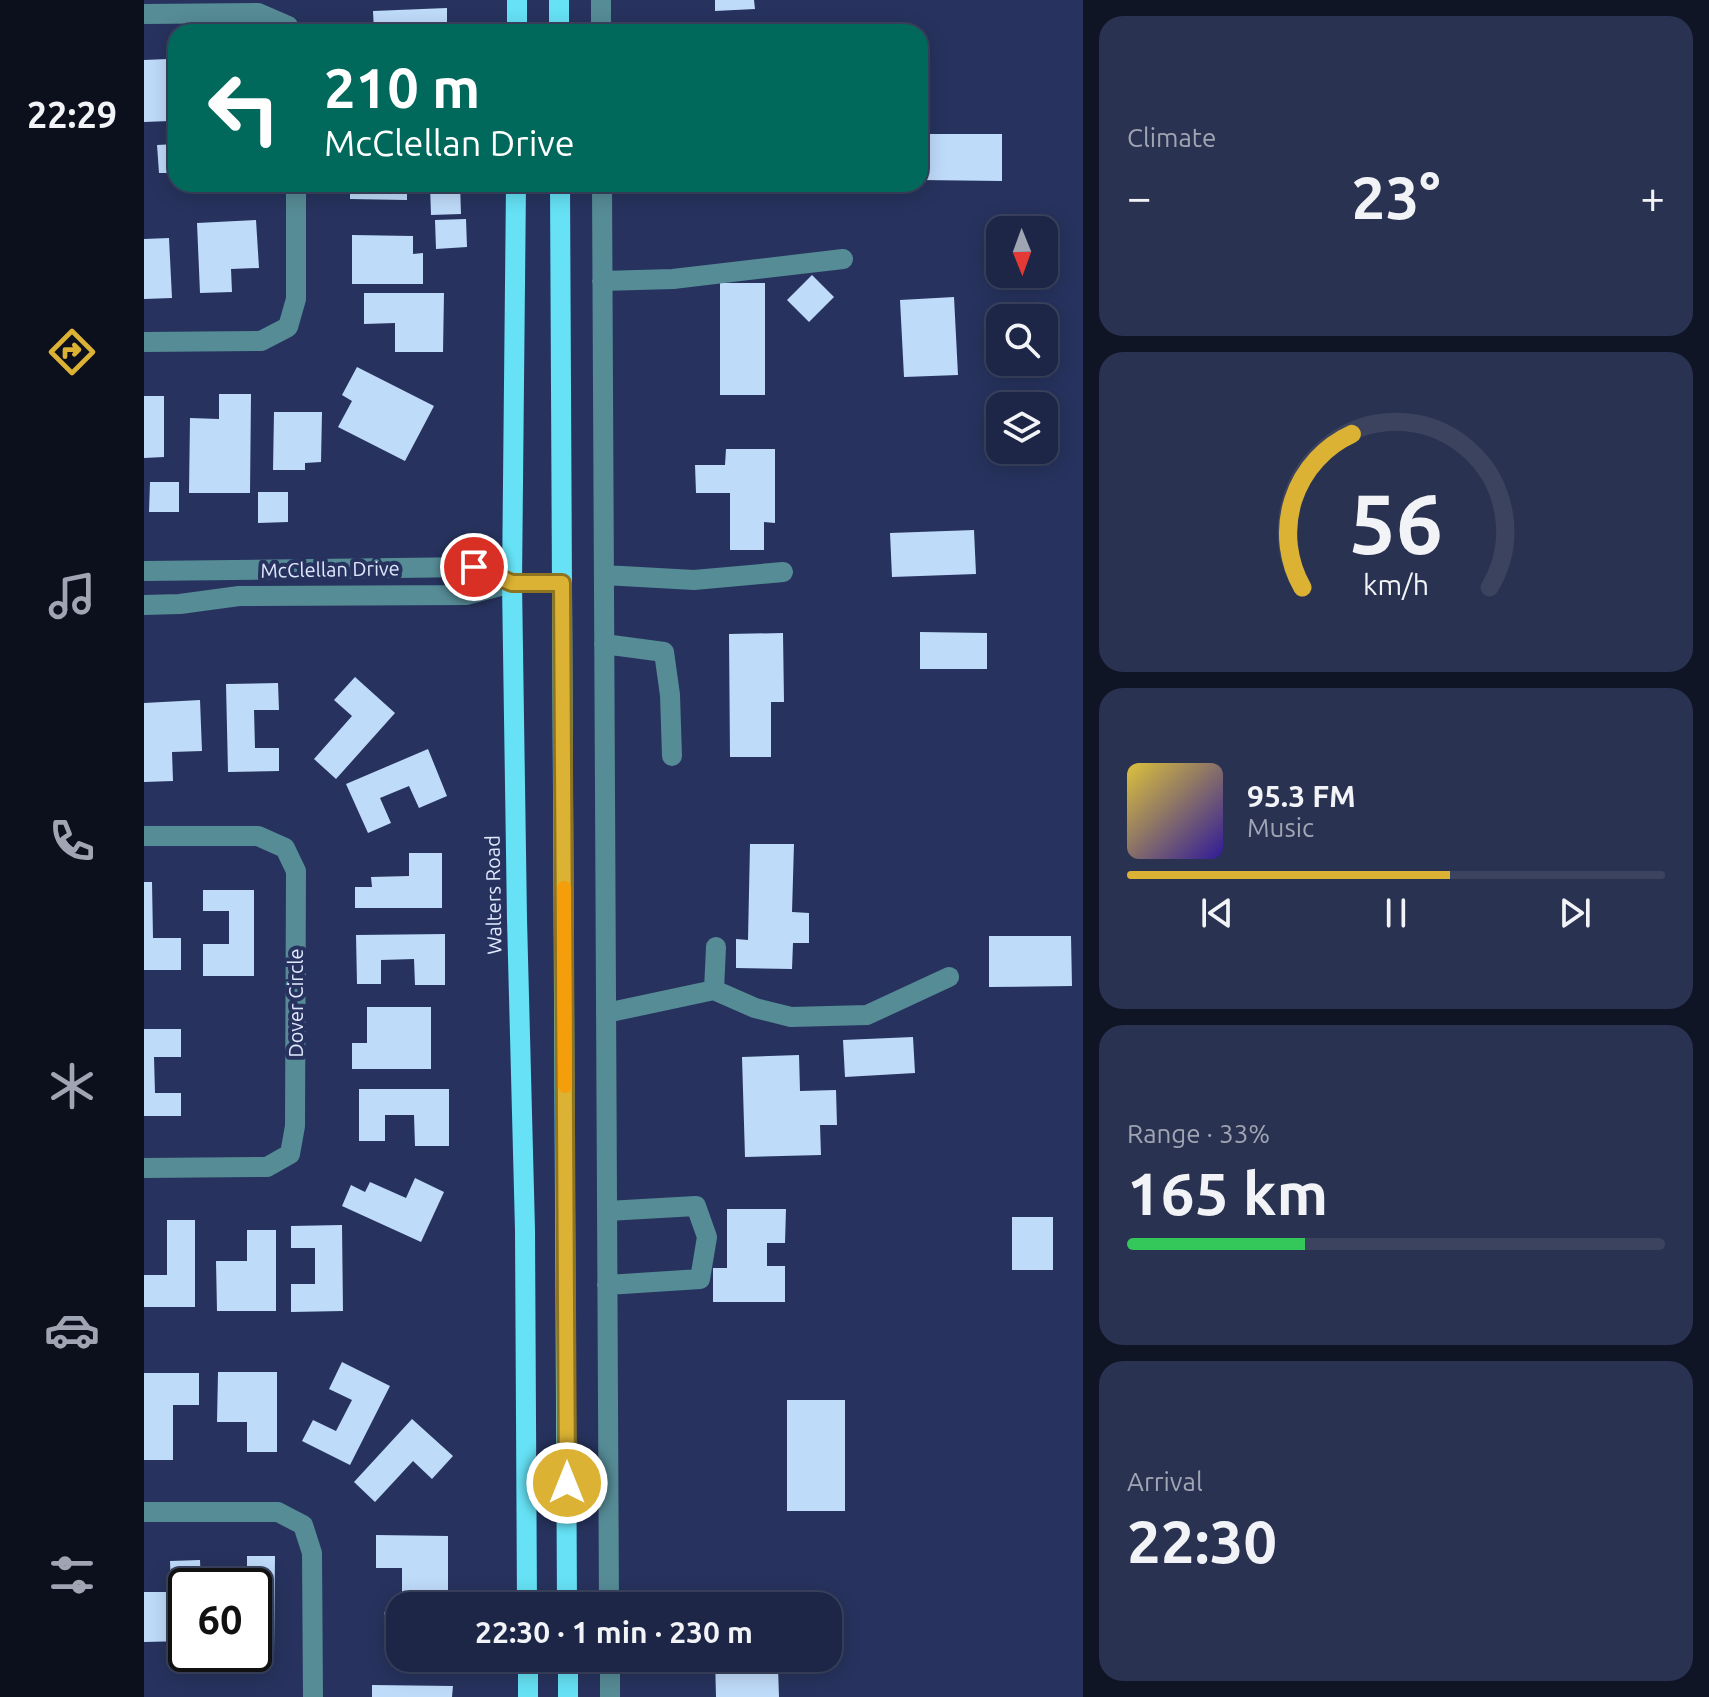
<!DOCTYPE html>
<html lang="en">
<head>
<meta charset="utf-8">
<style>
  body { margin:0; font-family:Ubuntu,sans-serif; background:#2a3251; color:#f1f3f6; height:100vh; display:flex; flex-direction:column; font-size:30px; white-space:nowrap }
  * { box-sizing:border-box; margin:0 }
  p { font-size:26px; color:#a0a5b3 }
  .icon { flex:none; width:44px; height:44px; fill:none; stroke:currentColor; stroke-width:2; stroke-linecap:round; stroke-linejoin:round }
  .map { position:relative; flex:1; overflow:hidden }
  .side { display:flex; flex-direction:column; gap:16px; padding:16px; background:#101526; width:626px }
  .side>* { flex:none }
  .banner { position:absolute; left:24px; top:24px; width:760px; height:168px; border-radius:24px; box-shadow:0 4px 20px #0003,0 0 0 2px #3b435f; background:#00695c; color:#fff; overflow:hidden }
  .needle { width:52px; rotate:179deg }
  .buttons { position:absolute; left:842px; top:216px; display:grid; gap:16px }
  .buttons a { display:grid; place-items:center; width:72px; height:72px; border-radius:16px; background:#1d2646; box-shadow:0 4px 20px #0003,0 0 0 2px #3b435f; font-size:40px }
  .speed { position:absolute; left:24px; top:1568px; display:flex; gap:16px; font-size:40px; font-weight:700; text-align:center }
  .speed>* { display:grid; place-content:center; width:104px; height:104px; border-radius:50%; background:#1d2646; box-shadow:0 4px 20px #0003,0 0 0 2px #3b435f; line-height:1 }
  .speed .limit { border:4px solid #111; border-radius:12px; background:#fff; color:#111 }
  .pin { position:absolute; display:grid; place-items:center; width:68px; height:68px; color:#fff; margin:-34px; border:4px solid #fff; border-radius:50%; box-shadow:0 2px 8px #0007 }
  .me { position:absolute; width:88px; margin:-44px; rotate:0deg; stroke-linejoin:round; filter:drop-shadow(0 0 6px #0008) }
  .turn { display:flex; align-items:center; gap:28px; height:168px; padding:0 24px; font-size:36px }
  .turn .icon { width:104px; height:104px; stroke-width:2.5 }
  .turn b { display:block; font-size:56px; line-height:68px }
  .big { font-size:60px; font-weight:600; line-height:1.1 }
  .side .tile { flex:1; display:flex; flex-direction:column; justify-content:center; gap:12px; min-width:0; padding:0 28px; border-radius:24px; background:#2a3251 }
  .side .dial { align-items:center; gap:0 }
  .dial svg { height:208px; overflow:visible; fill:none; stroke:#3b435f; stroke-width:7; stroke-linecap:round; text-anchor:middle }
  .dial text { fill:#f1f3f6; stroke:none }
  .song { display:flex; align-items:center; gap:24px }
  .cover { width:96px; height:96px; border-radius:12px; background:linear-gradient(135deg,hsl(50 70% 55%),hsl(250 70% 35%)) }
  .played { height:8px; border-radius:4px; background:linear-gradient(90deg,#dbb233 60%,#3b435f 60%) }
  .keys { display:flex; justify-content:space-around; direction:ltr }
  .heat { display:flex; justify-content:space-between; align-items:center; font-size:44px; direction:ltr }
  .charge { height:12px; border-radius:6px; background:linear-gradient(90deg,#34c759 33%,#3b435f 0) }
  .trip { position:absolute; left:242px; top:1592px; width:456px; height:80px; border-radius:24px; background:#1d2646; box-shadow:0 4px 20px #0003,0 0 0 2px #3b435f; font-weight:600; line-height:80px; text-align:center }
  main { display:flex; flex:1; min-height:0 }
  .menu { display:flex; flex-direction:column; width:144px; justify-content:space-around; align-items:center; background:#0c0f1c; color:#a0a5b3 }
  .menu .icon { width:56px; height:56px }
  .menu .active { color:#dbb233 }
  .menu b { font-size:36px; color:#f1f3f6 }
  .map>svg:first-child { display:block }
  .building { fill:#bfdbfa }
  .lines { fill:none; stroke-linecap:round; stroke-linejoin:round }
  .minor { stroke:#568c96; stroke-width:20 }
  .major { stroke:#66e1f5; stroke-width:20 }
  .route-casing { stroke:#8e7421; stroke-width:20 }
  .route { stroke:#dbb233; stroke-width:14 }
  .slow { stroke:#f59e0b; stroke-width:14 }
  .labels { text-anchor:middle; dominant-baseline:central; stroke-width:8; stroke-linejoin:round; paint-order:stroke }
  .street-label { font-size:20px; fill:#e0e8fe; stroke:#27335e }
</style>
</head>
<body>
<main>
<nav class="menu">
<b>22:29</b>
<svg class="icon active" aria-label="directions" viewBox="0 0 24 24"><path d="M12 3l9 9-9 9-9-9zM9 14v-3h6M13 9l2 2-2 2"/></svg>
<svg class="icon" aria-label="music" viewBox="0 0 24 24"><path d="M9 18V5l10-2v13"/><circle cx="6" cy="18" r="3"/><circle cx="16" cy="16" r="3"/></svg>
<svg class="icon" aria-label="phone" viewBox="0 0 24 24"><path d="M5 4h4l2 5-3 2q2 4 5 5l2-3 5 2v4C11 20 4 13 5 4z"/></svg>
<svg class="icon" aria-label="climate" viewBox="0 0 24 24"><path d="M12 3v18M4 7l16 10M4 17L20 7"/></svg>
<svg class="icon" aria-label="car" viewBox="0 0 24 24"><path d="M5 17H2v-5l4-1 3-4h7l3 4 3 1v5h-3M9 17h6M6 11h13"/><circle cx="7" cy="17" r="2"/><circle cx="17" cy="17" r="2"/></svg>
<svg class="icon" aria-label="filters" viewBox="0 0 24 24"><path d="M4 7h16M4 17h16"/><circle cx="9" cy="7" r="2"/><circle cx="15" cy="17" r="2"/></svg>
</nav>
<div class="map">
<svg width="939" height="1697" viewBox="0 0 939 1697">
  <rect width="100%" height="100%" fill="#27335e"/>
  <!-- building -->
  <path class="building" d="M 571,0 L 610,0 L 611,9 L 571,11 Z
    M 303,8 L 303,32 L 230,32 L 229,11 Z
    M 24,59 L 26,121 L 0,122 L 0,60 Z
    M 776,134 L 858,134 L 858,181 L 776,180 Z
    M 32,144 L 32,173 L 15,173 L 13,145 Z
    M 206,184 L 263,184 L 263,200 L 206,199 Z
    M 316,184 L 317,214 L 287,215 L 286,186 Z
    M 322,219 L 323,247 L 292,249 L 291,220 Z
    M 112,220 L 115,268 L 87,269 L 88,292 L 56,293 L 53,223 Z
    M 208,235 L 269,236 L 269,254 L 279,253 L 279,284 L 208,284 Z
    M 25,238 L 28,298 L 0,299 L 0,239 Z
    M 668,275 L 690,297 L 665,322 L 643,300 Z
    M 576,283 L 621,283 L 621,395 L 576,395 Z
    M 220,293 L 300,293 L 299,352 L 251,352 L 251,323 L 220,324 Z
    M 810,297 L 814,375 L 760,377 L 756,300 Z
    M 213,367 L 290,406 L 261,461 L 194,427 L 208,401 L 198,395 Z
    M 75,394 L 107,394 L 106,493 L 45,493 L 46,418 L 75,419 Z
    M 0,396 L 20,396 L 20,457 L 0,458 Z
    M 130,412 L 178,412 L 177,462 L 161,463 L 161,470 L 129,470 Z
    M 582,449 L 631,449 L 631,523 L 620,522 L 620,550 L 586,550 L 586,493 L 552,493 L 551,465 L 581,465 Z
    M 6,482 L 35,482 L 35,512 L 5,512 Z
    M 114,492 L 144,492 L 144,522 L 114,523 Z
    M 830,530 L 832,574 L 748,577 L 746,533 Z
    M 776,632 L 843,633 L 843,669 L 776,669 Z
    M 639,633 L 640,702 L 627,702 L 627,757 L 586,757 L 585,634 Z
    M 211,677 L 251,713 L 192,779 L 170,759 L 208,716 L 190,700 Z
    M 134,683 L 135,710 L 110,710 L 111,748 L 135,748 L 135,771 L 84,772 L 82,684 Z
    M 56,700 L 58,751 L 28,752 L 29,781 L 0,782 L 0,703 Z
    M 284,749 L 303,796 L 275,808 L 265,786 L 236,798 L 247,823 L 224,833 L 202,784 Z
    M 606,844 L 650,844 L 648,912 L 665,913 L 665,943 L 649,943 L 648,969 L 592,968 L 592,939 L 604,940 Z
    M 265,853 L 298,853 L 298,908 L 211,908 L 211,887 L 228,887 L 227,877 L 265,876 Z
    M 0,882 L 8,882 L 9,938 L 37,938 L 37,970 L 0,970 Z
    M 59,890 L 110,890 L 110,976 L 59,976 L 59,944 L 85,944 L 85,911 L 59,911 Z
    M 301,934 L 301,985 L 271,985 L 270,959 L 237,960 L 237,984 L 213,984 L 212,935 Z
    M 845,936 L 927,936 L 928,986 L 845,987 Z
    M 223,1007 L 287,1007 L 287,1069 L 208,1069 L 208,1043 L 223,1043 Z
    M 0,1029 L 37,1029 L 37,1057 L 10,1057 L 11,1093 L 37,1093 L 37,1116 L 0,1116 Z
    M 769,1037 L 771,1073 L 701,1077 L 699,1040 Z
    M 655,1055 L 656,1091 L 692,1090 L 693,1125 L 676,1125 L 677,1155 L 601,1157 L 598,1057 Z
    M 215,1089 L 305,1089 L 305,1146 L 271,1146 L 270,1115 L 241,1115 L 241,1141 L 215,1141 Z
    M 271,1178 L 300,1192 L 277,1242 L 198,1206 L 207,1185 L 221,1192 L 226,1182 L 262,1198 Z
    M 583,1209 L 642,1209 L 641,1243 L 623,1243 L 623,1266 L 641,1266 L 641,1302 L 569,1302 L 569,1268 L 583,1268 Z
    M 868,1217 L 909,1217 L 909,1270 L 868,1270 Z
    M 23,1220 L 51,1220 L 51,1307 L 0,1307 L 0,1275 L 23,1275 Z
    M 198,1225 L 199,1311 L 147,1312 L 147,1284 L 171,1284 L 171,1248 L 147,1248 L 147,1226 Z
    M 103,1230 L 132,1230 L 132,1311 L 73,1311 L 72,1261 L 103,1261 Z
    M 198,1362 L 246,1386 L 206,1465 L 158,1441 L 169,1420 L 192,1431 L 208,1400 L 185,1389 Z
    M 74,1372 L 133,1372 L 133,1452 L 103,1452 L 103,1422 L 73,1422 Z
    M 0,1373 L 55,1373 L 55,1405 L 29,1405 L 29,1460 L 0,1460 Z
    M 643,1400 L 701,1400 L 701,1511 L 643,1511 Z
    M 268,1419 L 309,1456 L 288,1479 L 269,1461 L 231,1502 L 210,1482 Z
    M 232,1535 L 304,1536 L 304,1595 L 258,1595 L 258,1568 L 232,1568 Z
    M 103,1556 L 131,1556 L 130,1654 L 110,1654 L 110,1586 L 69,1586 L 69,1571 L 103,1571 Z
    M 56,1560 L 57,1586 L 42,1586 L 42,1641 L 0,1642 L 0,1592 L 27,1592 L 26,1561 Z
    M 240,1612 L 256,1612 L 256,1643 L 240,1643 Z
    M 278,1658 L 311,1658 L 311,1667 L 278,1667 Z
    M 571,1658 L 612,1658 L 613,1668 L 634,1667 L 635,1697 L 572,1697 Z
    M 228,1685 L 309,1686 L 308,1697 L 228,1697 Z"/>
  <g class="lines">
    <!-- minor -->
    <path class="minor" d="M 457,0 L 457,32
      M 0,14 L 114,13 L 144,26 L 145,32
      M 458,184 L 465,1606
      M 458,281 L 529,279 L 699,259
      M 0,342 L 117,341 L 144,327 L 152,299 L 152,184
      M 0,571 L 330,567 L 368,583
      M 460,575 L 550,580 L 639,572
      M 0,605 L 36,604 L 95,596 L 322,595 L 368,583 L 418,583
      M 460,644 L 520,652 L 526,695 L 528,756
      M 0,836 L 114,836 L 141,848 L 152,871 L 151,1126 L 146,1154 L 123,1167 L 0,1168
      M 570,990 L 611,1008 L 647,1017 L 723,1015 L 805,977
      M 462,1013 L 570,990 L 572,947
      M 463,1211 L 552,1206 L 563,1237 L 556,1279 L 463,1285
      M 0,1512 L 134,1512 L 159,1525 L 168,1553 L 169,1697
      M 466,1658 L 466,1697"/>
    <!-- major -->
    <path class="major" d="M 415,0 L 415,32
      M 373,32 L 373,0
      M 372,184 L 368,583 L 373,919 L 381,1230 L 383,1606
      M 416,184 L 423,1606
      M 384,1658 L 384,1697
      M 424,1658 L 424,1697"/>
  </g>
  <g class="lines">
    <!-- route casing -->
    <g class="route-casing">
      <path id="route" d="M 330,567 L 368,583 L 418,583 L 423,1483"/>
    </g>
    <!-- route -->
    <use href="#route" class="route"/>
    <!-- slow -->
    <path class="slow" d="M 420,888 L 421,1086"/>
  </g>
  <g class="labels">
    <!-- street labels -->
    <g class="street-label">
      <text transform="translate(186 569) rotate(-1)">McClellan Drive</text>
      <text transform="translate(349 895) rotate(-91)">Walters Road</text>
      <text transform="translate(151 1003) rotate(-90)">Dover Circle</text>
    </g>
  </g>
</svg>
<div class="buttons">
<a><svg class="needle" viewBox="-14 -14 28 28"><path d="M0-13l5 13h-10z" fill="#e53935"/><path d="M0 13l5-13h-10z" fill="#a0a5b3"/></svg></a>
<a><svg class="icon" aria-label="search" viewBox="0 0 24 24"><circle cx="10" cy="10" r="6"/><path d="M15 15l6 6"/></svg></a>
<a><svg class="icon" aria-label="layers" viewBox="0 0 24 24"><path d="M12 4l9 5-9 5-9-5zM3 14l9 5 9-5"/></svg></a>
</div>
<div class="speed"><div class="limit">60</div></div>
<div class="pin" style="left:330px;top:567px;background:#d93025"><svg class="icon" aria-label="arrive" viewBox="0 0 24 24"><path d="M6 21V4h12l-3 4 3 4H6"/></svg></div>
<svg class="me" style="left:423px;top:1483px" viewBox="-20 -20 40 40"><circle r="17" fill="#dbb233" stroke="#fff" stroke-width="3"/><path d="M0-11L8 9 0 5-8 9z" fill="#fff"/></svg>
<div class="trip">22:30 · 1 min · 230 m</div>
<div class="banner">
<div class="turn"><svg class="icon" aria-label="left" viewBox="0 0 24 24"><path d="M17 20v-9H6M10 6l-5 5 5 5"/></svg><div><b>210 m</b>McClellan Drive</div></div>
</div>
</div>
<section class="side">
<div class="tile"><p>Climate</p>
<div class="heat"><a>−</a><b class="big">23°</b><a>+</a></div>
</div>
<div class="tile dial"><svg viewBox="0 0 100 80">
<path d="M14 69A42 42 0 1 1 86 69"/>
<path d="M14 69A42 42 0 0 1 33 10" stroke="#dbb233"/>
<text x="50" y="56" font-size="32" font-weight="700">56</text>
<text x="50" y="72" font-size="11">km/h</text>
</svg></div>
<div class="tile">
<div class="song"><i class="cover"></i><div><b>95.3 FM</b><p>Music</p></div></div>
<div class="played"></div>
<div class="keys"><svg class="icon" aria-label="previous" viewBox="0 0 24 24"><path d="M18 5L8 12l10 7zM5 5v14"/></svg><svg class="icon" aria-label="pause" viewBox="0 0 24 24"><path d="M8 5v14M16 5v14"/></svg><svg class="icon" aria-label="next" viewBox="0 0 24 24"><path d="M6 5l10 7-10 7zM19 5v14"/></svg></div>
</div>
<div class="tile"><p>Range · 33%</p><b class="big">165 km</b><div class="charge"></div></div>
<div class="tile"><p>Arrival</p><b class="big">22:30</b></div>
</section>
</main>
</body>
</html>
